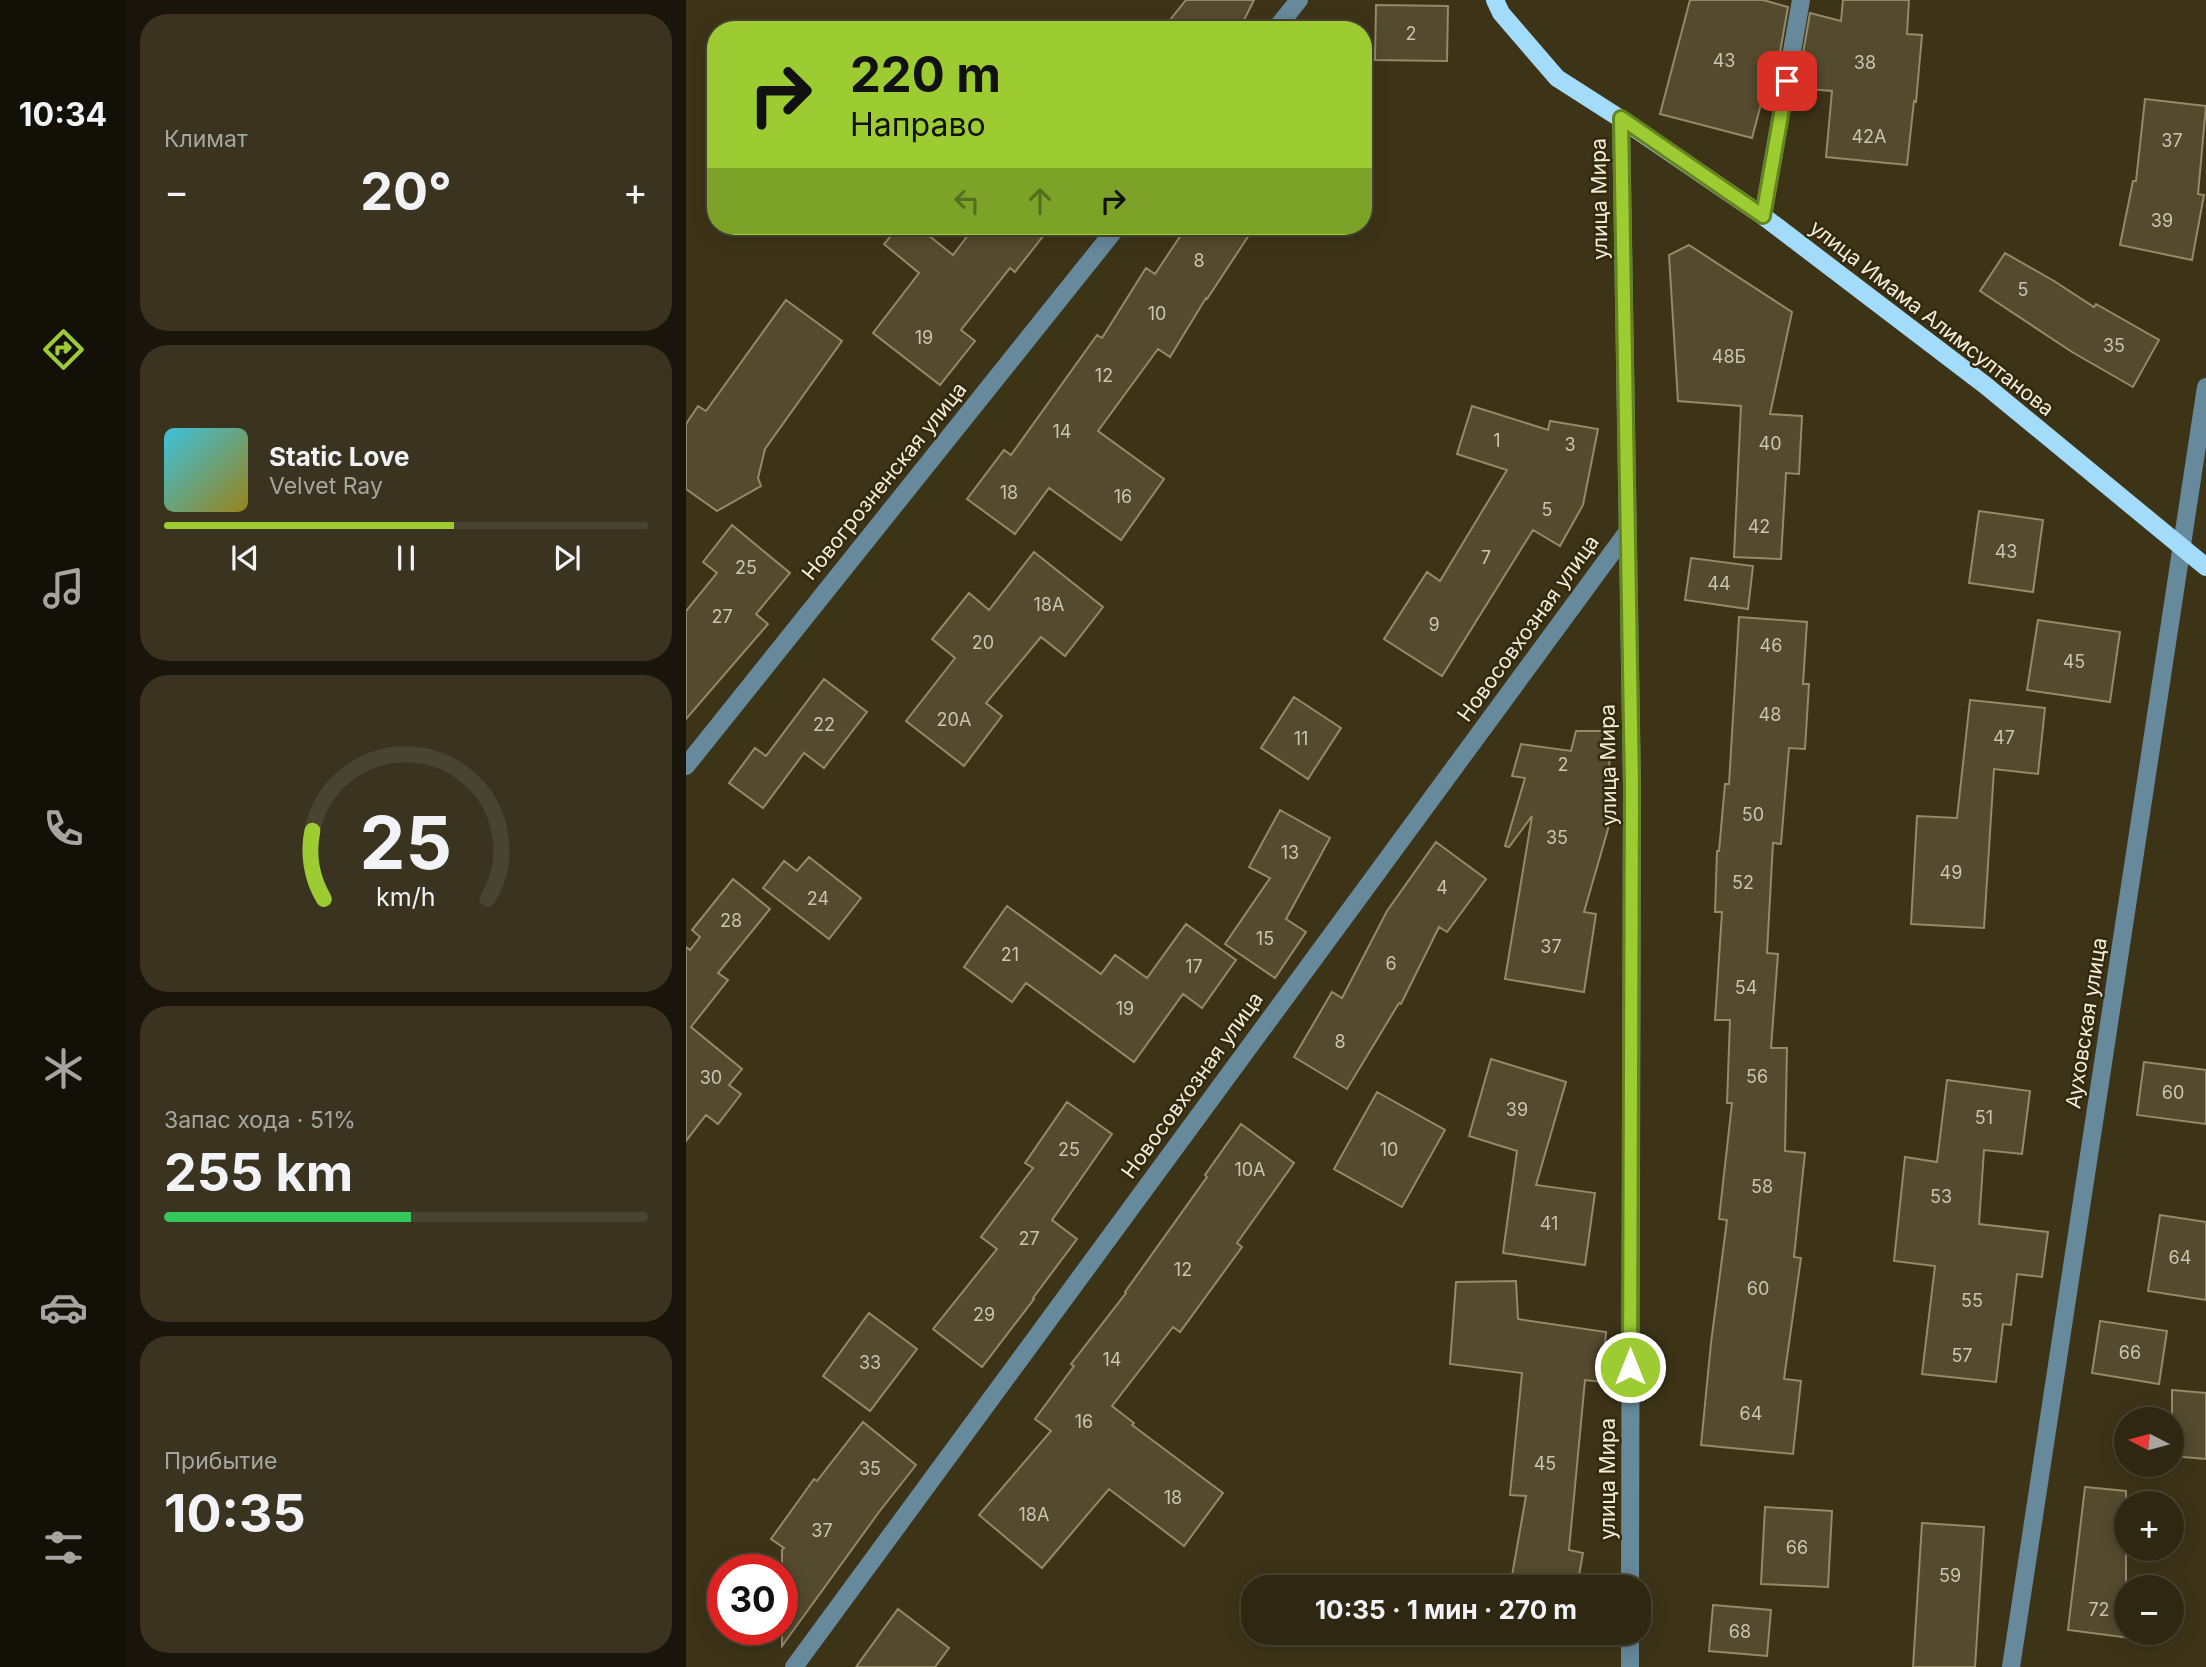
<!DOCTYPE html>
<html lang="ru">
<head>
<meta charset="utf-8">
<style>
  body { margin:0; font-family:Inter,sans-serif; background:#3a3320; color:#f1f3f6; height:100vh; display:flex; flex-direction:column; font-size:26px; white-space:nowrap }
  * { box-sizing:border-box; margin:0 }
  p { font-size:23px; color:#a7a59f }
  .icon { flex:none; width:38px; height:38px; fill:none; stroke:currentColor; stroke-width:2; stroke-linecap:round; stroke-linejoin:round }
  .map { position:relative; flex:1; overflow:hidden }
  .details { display:flex; flex-direction:column; gap:14px; padding:14px; background:#19150a; width:560px }
  .details>* { flex:none }
  .hud { position:absolute; left:21px; top:21px; width:665px; height:214px; border-radius:28px; box-shadow:0 4px 18px #0003,0 0 0 2px #494432; background:#9ccb32; color:#111; overflow:hidden }
  .needle { width:46px; rotate:276deg }
  .buttons { position:absolute; left:1428px; top:1407px; display:grid; gap:14px }
  .buttons a { display:grid; place-items:center; width:70px; height:70px; border-radius:50%; background:#2e2712; box-shadow:0 4px 18px #0003,0 0 0 2px #494432; font-size:35px }
  .speed { position:absolute; left:21px; top:1554px; display:flex; gap:14px; font-size:35px; font-weight:700; text-align:center }
  .speed>* { display:grid; place-content:center; width:91px; height:91px; border-radius:50%; background:#2e2712; box-shadow:0 4px 18px #0003,0 0 0 2px #494432; line-height:1 }
  .speed .limit { border:10px solid #d22; background:#fff; color:#111 }
  .pin { position:absolute; display:grid; place-items:center; width:60px; height:60px; color:#fff; margin:-30px; border-radius:14px; box-shadow:0 4px 10px #0006 }
  .me { position:absolute; width:77px; margin:-38px; rotate:0deg; stroke-linejoin:round; filter:drop-shadow(0 0 5px #0008) }
  .turn { display:flex; align-items:center; gap:24px; height:147px; padding:0 28px; font-size:32px }
  .turn .icon { width:91px; height:91px; stroke-width:2.5 }
  .turn b { display:block; font-size:49px; line-height:60px }
  .lanes { display:flex; align-items:center; height:66px; padding:0 28px; background:#0003; justify-content:center; gap:35px; direction:ltr }
  .lanes .off { opacity:.35 }
  .big { font-size:52px; font-weight:700; line-height:1.1 }
  .details .tile { flex:1; display:flex; flex-direction:column; justify-content:center; gap:10px; min-width:0; padding:0 24px; border-radius:28px; background:#3a3320 }
  .details .dial { align-items:center; gap:0 }
  .dial svg { height:182px; overflow:visible; fill:none; stroke:#494432; stroke-width:7; stroke-linecap:round; text-anchor:middle }
  .dial text { fill:#f1f3f6; stroke:none }
  .song { display:flex; align-items:center; gap:21px }
  .cover { width:84px; height:84px; border-radius:10px; background:linear-gradient(135deg,hsl(190 70% 55%),hsl(50 70% 35%)) }
  .played { height:7px; border-radius:4px; background:linear-gradient(90deg,#9ccb32 60%,#494432 60%) }
  .keys { display:flex; justify-content:space-around; direction:ltr }
  .heat { display:flex; justify-content:space-between; align-items:center; font-size:38px; direction:ltr }
  .charge { height:10px; border-radius:5px; background:linear-gradient(90deg,#34c759 51%,#494432 0) }
  .trip { position:absolute; left:555px; top:1575px; width:410px; height:70px; border-radius:28px; background:#2e2712; box-shadow:0 4px 18px #0003,0 0 0 2px #494432; font-weight:700; line-height:70px; text-align:center }
  main { display:flex; flex:1; min-height:0 }
  .tabs { display:flex; flex-direction:column; width:126px; justify-content:space-around; align-items:center; background:#121007; color:#a7a59f }
  .tabs .icon { width:49px; height:49px }
  .tabs .active { color:#9ccb32 }
  .tabs b { font-size:32px; color:#f1f3f6 }
  .map>svg:first-child { display:block }
  .building { fill:#544a2e; stroke:#94896a; stroke-width:2 }
  .lines { fill:none; stroke-linecap:round; stroke-linejoin:round }
  .minor { stroke:#67899c; stroke-width:18 }
  .major { stroke:#a3dbfa; stroke-width:18 }
  .route-casing { stroke:#658420; stroke-width:18 }
  .route { stroke:#9ccb32; stroke-width:12 }
  .labels { text-anchor:middle; dominant-baseline:central; stroke-width:5; stroke-linejoin:round; paint-order:stroke }
  .number-label { font-size:18px; fill:#cac4b0 }
  .street-label { font-size:21px; fill:#f2ecdc; stroke:#332a0d }
</style>
</head>
<body>
<main>
<nav class="tabs">
<b>10:34</b>
<svg class="icon active" aria-label="directions" viewBox="0 0 24 24"><path d="M12 3l9 9-9 9-9-9zM9 14v-3h6M13 9l2 2-2 2"/></svg>
<svg class="icon" aria-label="music" viewBox="0 0 24 24"><path d="M9 18V5l10-2v13"/><circle cx="6" cy="18" r="3"/><circle cx="16" cy="16" r="3"/></svg>
<svg class="icon" aria-label="phone" viewBox="0 0 24 24"><path d="M5 4h4l2 5-3 2q2 4 5 5l2-3 5 2v4C11 20 4 13 5 4z"/></svg>
<svg class="icon" aria-label="climate" viewBox="0 0 24 24"><path d="M12 3v18M4 7l16 10M4 17L20 7"/></svg>
<svg class="icon" aria-label="car" viewBox="0 0 24 24"><path d="M5 17H2v-5l4-1 3-4h7l3 4 3 1v5h-3M9 17h6M6 11h13"/><circle cx="7" cy="17" r="2"/><circle cx="17" cy="17" r="2"/></svg>
<svg class="icon" aria-label="filters" viewBox="0 0 24 24"><path d="M4 7h16M4 17h16"/><circle cx="9" cy="7" r="2"/><circle cx="15" cy="17" r="2"/></svg>
</nav>
<section class="details">
<div class="tile"><p>Климат</p>
<div class="heat"><a>−</a><b class="big">20°</b><a>+</a></div>
</div>
<div class="tile">
<div class="song"><i class="cover"></i><div><b>Static Love</b><p>Velvet Ray</p></div></div>
<div class="played"></div>
<div class="keys"><svg class="icon" aria-label="previous" viewBox="0 0 24 24"><path d="M18 5L8 12l10 7zM5 5v14"/></svg><svg class="icon" aria-label="pause" viewBox="0 0 24 24"><path d="M8 5v14M16 5v14"/></svg><svg class="icon" aria-label="next" viewBox="0 0 24 24"><path d="M6 5l10 7-10 7zM19 5v14"/></svg></div>
</div>
<div class="tile dial"><svg viewBox="0 0 100 80">
<path d="M14 69A42 42 0 1 1 86 69"/>
<path d="M14 69A42 42 0 0 1 9 39" stroke="#9ccb32"/>
<text x="50" y="56" font-size="32" font-weight="700">25</text>
<text x="50" y="72" font-size="11">km/h</text>
</svg></div>
<div class="tile"><p>Запас хода · 51%</p><b class="big">255 km</b><div class="charge"></div></div>
<div class="tile"><p>Прибытие</p><b class="big">10:35</b></div>
</section>
<div class="map">
<svg width="1520" height="1667" viewBox="0 0 1520 1667">
  <rect width="100%" height="100%" fill="#3d3418"/>
  <!-- building -->
  <path class="building" d="M 500,0 L 568,0 L 553,30 L 476,30 Z
    M 1004,0 L 1077,0 L 1102,7 L 1088,86 L 1080,85 L 1066,138 L 974,114 Z
    M 1157,0 L 1223,0 L 1221,34 L 1236,35 L 1230,102 L 1228,101 L 1221,165 L 1140,157 L 1146,91 L 1111,88 L 1124,13 L 1155,21 Z
    M 690,5 L 762,6 L 761,61 L 689,60 Z
    M 1459,99 L 1520,106 L 1512,194 L 1518,195 L 1506,260 L 1434,245 L 1447,181 L 1450,181 Z
    M 213,226 L 231,226 L 267,255 L 289,226 L 365,226 L 329,272 L 324,268 L 275,330 L 289,341 L 254,385 L 187,333 L 233,273 L 198,244 Z
    M 501,226 L 569,226 L 521,299 L 520,298 L 484,357 L 472,349 L 412,431 L 478,479 L 435,540 L 363,488 L 329,534 L 281,499 L 318,450 L 325,455 L 411,335 L 416,338 L 460,268 L 469,274 Z
    M 1003,245 L 1106,312 L 1084,414 L 1116,416 L 1113,474 L 1100,473 L 1095,559 L 1048,557 L 1055,406 L 992,401 L 983,255 Z
    M 1319,253 L 1368,281 L 1408,307 L 1410,304 L 1473,340 L 1447,387 L 1386,352 L 1294,291 Z
    M 100,300 L 156,341 L 79,449 L 72,478 L 75,486 L 31,511 L 0,489 L 0,424 L 12,406 L 20,411 Z
    M 786,406 L 862,430 L 864,421 L 912,429 L 897,505 L 874,546 L 847,530 L 756,676 L 698,639 L 741,572 L 754,581 L 821,470 L 771,454 Z
    M 1293,511 L 1357,520 L 1347,592 L 1283,583 Z
    M 46,525 L 104,573 L 70,614 L 82,624 L 0,719 L 0,611 L 31,573 L 17,562 Z
    M 348,552 L 417,607 L 379,656 L 355,637 L 300,703 L 316,716 L 278,766 L 220,721 L 269,658 L 246,639 L 283,593 L 303,610 Z
    M 1005,558 L 1067,566 L 1062,609 L 999,600 Z
    M 1053,617 L 1121,622 L 1117,684 L 1123,684 L 1119,749 L 1103,748 L 1095,844 L 1087,843 L 1081,953 L 1092,954 L 1085,1048 L 1101,1048 L 1099,1151 L 1119,1153 L 1108,1257 L 1115,1258 L 1098,1379 L 1115,1381 L 1107,1454 L 1015,1445 L 1025,1343 L 1041,1220 L 1033,1219 L 1046,1103 L 1041,1103 L 1044,1020 L 1029,1020 L 1036,912 L 1029,912 L 1031,851 L 1033,851 L 1039,784 L 1043,784 Z
    M 1352,620 L 1434,632 L 1424,702 L 1341,690 Z
    M 138,679 L 181,712 L 138,768 L 118,753 L 77,808 L 43,783 L 69,748 L 80,756 Z
    M 608,697 L 655,728 L 622,779 L 575,748 Z
    M 1284,700 L 1359,708 L 1352,774 L 1308,769 L 1298,928 L 1225,924 L 1231,816 L 1271,818 Z
    M 890,731 L 924,731 L 922,829 L 898,912 L 910,914 L 898,992 L 819,979 L 846,816 L 823,847 L 819,846 L 839,778 L 826,776 L 835,744 L 885,751 Z
    M 594,810 L 644,838 L 600,919 L 620,932 L 589,978 L 539,944 L 584,878 L 563,867 Z
    M 750,842 L 800,879 L 761,932 L 753,927 L 715,1004 L 713,1003 L 661,1089 L 608,1057 L 646,992 L 656,998 L 701,911 Z
    M 123,857 L 175,898 L 143,939 L 77,888 L 98,861 L 111,871 Z
    M 47,879 L 84,909 L 32,973 L 42,980 L 5,1027 L 56,1069 L 43,1085 L 55,1094 L 32,1124 L 20,1115 L 0,1141 L 0,947 L 4,950 L 14,937 L 6,930 Z
    M 321,906 L 415,974 L 429,955 L 461,978 L 500,924 L 550,960 L 516,1008 L 497,994 L 448,1062 L 340,983 L 326,1002 L 278,967 Z
    M 805,1059 L 880,1082 L 850,1185 L 909,1193 L 899,1265 L 817,1253 L 831,1151 L 783,1136 Z
    M 1458,1062 L 1520,1070 L 1520,1124 L 1451,1115 Z
    M 1261,1080 L 1344,1091 L 1336,1154 L 1298,1150 L 1293,1224 L 1362,1232 L 1356,1277 L 1331,1274 L 1325,1325 L 1317,1324 L 1310,1382 L 1236,1374 L 1249,1266 L 1208,1261 L 1219,1157 L 1251,1162 Z
    M 691,1092 L 759,1130 L 716,1207 L 648,1169 Z
    M 381,1102 L 426,1134 L 366,1220 L 391,1239 L 347,1298 L 348,1299 L 296,1367 L 247,1329 L 311,1249 L 295,1237 L 347,1168 L 339,1163 Z
    M 555,1124 L 608,1163 L 551,1243 L 556,1247 L 494,1332 L 487,1327 L 426,1406 L 448,1423 L 446,1425 L 537,1493 L 498,1546 L 423,1489 L 356,1568 L 293,1515 L 365,1431 L 349,1419 L 388,1366 L 385,1364 L 440,1293 L 439,1292 L 521,1177 L 519,1175 Z
    M 1474,1215 L 1520,1222 L 1520,1300 L 1462,1291 Z
    M 830,1281 L 832,1319 L 920,1332 L 916,1382 L 899,1380 L 883,1550 L 897,1553 L 891,1587 L 824,1587 L 840,1496 L 824,1495 L 836,1373 L 764,1364 L 770,1282 Z
    M 183,1313 L 231,1349 L 184,1411 L 137,1376 Z
    M 1414,1321 L 1481,1331 L 1473,1384 L 1406,1373 Z
    M 1486,1390 L 1520,1393 L 1520,1459 L 1486,1456 Z
    M 177,1422 L 230,1465 L 193,1512 L 96,1646 L 96,1550 L 98,1548 L 85,1539 L 128,1479 L 131,1481 Z
    M 1399,1487 L 1440,1491 L 1440,1583 L 1452,1584 L 1451,1587 L 1440,1587 L 1440,1633 L 1445,1633 L 1445,1638 L 1382,1630 Z
    M 1079,1507 L 1146,1511 L 1142,1587 L 1075,1584 Z
    M 1236,1523 L 1298,1527 L 1289,1667 L 1227,1667 Z
    M 1027,1605 L 1085,1610 L 1081,1656 L 1023,1651 Z
    M 212,1609 L 263,1648 L 249,1667 L 170,1667 Z"/>
  <g class="lines">
    <!-- minor -->
    <path class="minor" d="M 589,30 L 613,0
      M 935,119 L 946,787 L 944,1587
      M 1077,216 L 1115,0
      M 0,766 L 432,226
      M 108,1667 L 942,531
      M 944,1667 L 944,1633
      M 1325,1667 L 1520,387"/>
    <!-- major -->
    <path class="major" d="M 809,0 L 815,13 L 871,78 L 935,119 L 1077,216 L 1299,385 L 1520,567"/>
  </g>
  <g class="lines">
    <!-- route casing -->
    <g class="route-casing">
      <path id="route" d="M 944,1367 L 946,787 L 935,118 L 1077,216 L 1101,81"/>
    </g>
    <!-- route -->
    <use href="#route" class="route"/>
  </g>
  <g class="labels">
    <!-- number labels -->
    <g class="number-label">
      <text x="725" y="33">2</text>
      <text x="1038" y="60">43</text>
      <text x="1179" y="62">38</text>
      <text x="1183" y="136">42А</text>
      <text x="1486" y="140">37</text>
      <text x="1476" y="220">39</text>
      <text x="513" y="260">8</text>
      <text x="1337" y="289">5</text>
      <text x="471" y="313">10</text>
      <text x="238" y="337">19</text>
      <text x="1428" y="345">35</text>
      <text x="1043" y="356">48Б</text>
      <text x="418" y="375">12</text>
      <text x="376" y="431">14</text>
      <text x="811" y="440">1</text>
      <text x="1084" y="443">40</text>
      <text x="884" y="444">3</text>
      <text x="323" y="492">18</text>
      <text x="437" y="496">16</text>
      <text x="861" y="509">5</text>
      <text x="1073" y="526">42</text>
      <text x="1320" y="551">43</text>
      <text x="800" y="557">7</text>
      <text x="60" y="567">25</text>
      <text x="1033" y="583">44</text>
      <text x="363" y="604">18А</text>
      <text x="36" y="616">27</text>
      <text x="748" y="624">9</text>
      <text x="297" y="642">20</text>
      <text x="1085" y="645">46</text>
      <text x="1388" y="661">45</text>
      <text x="1084" y="714">48</text>
      <text x="268" y="719">20А</text>
      <text x="138" y="724">22</text>
      <text x="1318" y="737">47</text>
      <text x="615" y="738">11</text>
      <text x="877" y="764">2</text>
      <text x="1067" y="814">50</text>
      <text x="871" y="837">35</text>
      <text x="604" y="852">13</text>
      <text x="1265" y="872">49</text>
      <text x="1057" y="882">52</text>
      <text x="756" y="887">4</text>
      <text x="132" y="898">24</text>
      <text x="45" y="920">28</text>
      <text x="579" y="938">15</text>
      <text x="865" y="946">37</text>
      <text x="324" y="954">21</text>
      <text x="705" y="963">6</text>
      <text x="508" y="966">17</text>
      <text x="1060" y="987">54</text>
      <text x="439" y="1008">19</text>
      <text x="654" y="1041">8</text>
      <text x="1071" y="1076">56</text>
      <text x="25" y="1077">30</text>
      <text x="1487" y="1092">60</text>
      <text x="831" y="1109">39</text>
      <text x="1298" y="1117">51</text>
      <text x="383" y="1149">25</text>
      <text x="703" y="1149">10</text>
      <text x="564" y="1169">10А</text>
      <text x="1076" y="1186">58</text>
      <text x="1255" y="1196">53</text>
      <text x="863" y="1223">41</text>
      <text x="343" y="1238">27</text>
      <text x="1494" y="1257">64</text>
      <text x="497" y="1269">12</text>
      <text x="1072" y="1288">60</text>
      <text x="1286" y="1300">55</text>
      <text x="298" y="1314">29</text>
      <text x="1444" y="1352">66</text>
      <text x="1276" y="1355">57</text>
      <text x="426" y="1359">14</text>
      <text x="184" y="1362">33</text>
      <text x="1065" y="1413">64</text>
      <text x="398" y="1421">16</text>
      <text x="859" y="1463">45</text>
      <text x="184" y="1468">35</text>
      <text x="487" y="1497">18</text>
      <text x="348" y="1514">18А</text>
      <text x="136" y="1530">37</text>
      <text x="1111" y="1547">66</text>
      <text x="1264" y="1575">59</text>
      <text x="1413" y="1609">72</text>
      <text x="1054" y="1631">68</text>
    </g>
    <!-- street labels -->
    <g class="street-label">
      <text transform="translate(913 199) rotate(-91)">улица Мира</text>
      <text transform="translate(1246 318) rotate(38)">улица Имама Алимсултанова</text>
      <text transform="translate(198 481) rotate(-51)">Новогрозненская улица</text>
      <text transform="translate(842 628) rotate(-54)">Новосовхозная улица</text>
      <text transform="translate(922 765) rotate(-91)">улица Мира</text>
      <text transform="translate(1400 1023) rotate(-81)">Ауховская улица</text>
      <text transform="translate(506 1085) rotate(-54)">Новосовхозная улица</text>
      <text transform="translate(921 1479) rotate(-90)">улица Мира</text>
    </g>
  </g>
</svg>
<div class="buttons">
<a><svg class="needle" viewBox="-14 -14 28 28"><path d="M0-13l5 13h-10z" fill="#e53935"/><path d="M0 13l5-13h-10z" fill="#a7a59f"/></svg></a>
<a>+</a>
<a>−</a>
</div>
<div class="speed"><div class="limit">30</div></div>
<div class="pin" style="left:1101px;top:81px;background:#d93025"><svg class="icon" aria-label="arrive" viewBox="0 0 24 24"><path d="M6 21V4h12l-3 4 3 4H6"/></svg></div>
<svg class="me" style="left:944px;top:1367px" viewBox="-20 -20 40 40"><circle r="17" fill="#9ccb32" stroke="#fff" stroke-width="3"/><path d="M0-11L8 9 0 5-8 9z" fill="#fff"/></svg>
<div class="trip">10:35 · 1 мин · 270 m</div>
<div class="hud">
<div class="turn"><svg class="icon" aria-label="right" viewBox="0 0 24 24"><path d="M7 20v-9h11M14 6l5 5-5 5"/></svg><div><b>220 m</b>Направо</div></div>
<div class="lanes"><svg class="icon off" aria-label="left" viewBox="0 0 24 24"><path d="M17 20v-9H6M10 6l-5 5 5 5"/></svg><svg class="icon off" aria-label="ahead" viewBox="0 0 24 24"><path d="M12 20V5M6 11l6-6 6 6"/></svg><svg class="icon" aria-label="right" viewBox="0 0 24 24"><path d="M7 20v-9h11M14 6l5 5-5 5"/></svg></div>
</div>
</div>
</main>
</body>
</html>
